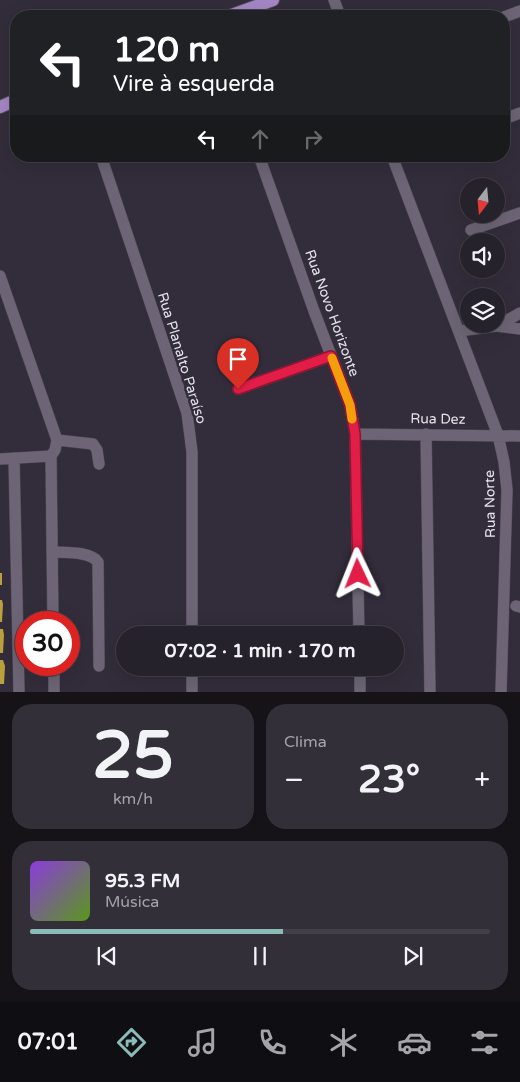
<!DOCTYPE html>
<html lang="pt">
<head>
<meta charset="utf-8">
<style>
  body { margin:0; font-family:"Varela Round",sans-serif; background:#322f38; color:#f1f3f6; height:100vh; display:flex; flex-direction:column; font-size:19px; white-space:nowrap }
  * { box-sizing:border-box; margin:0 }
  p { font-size:16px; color:#a4a4a9 }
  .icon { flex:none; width:28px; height:28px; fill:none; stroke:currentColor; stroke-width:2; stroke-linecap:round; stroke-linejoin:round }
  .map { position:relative; height:692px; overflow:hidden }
  .side { display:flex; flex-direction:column; gap:12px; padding:12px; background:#151318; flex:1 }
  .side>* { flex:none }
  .banner { position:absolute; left:10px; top:10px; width:500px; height:152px; border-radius:20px; box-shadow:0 5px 20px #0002,0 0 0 1px #423f48; background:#202124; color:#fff; overflow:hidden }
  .needle { width:32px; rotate:196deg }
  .buttons { position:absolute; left:460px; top:178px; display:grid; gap:10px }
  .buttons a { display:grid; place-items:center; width:45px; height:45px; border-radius:50%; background:#26222c; box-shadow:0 5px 20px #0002,0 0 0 1px #423f48; font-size:25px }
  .speed { position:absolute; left:15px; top:611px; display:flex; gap:10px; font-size:25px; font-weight:700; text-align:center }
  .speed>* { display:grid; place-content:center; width:65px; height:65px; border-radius:50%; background:#26222c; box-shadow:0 5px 20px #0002,0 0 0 1px #423f48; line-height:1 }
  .speed .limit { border:8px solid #d22; background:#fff; color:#111 }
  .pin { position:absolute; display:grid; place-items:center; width:42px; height:42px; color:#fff; margin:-51px -21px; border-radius:50% 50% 50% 0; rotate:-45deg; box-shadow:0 0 5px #0007 }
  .pin .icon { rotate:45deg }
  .me { position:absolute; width:55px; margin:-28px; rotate:358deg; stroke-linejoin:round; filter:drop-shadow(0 0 4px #0008) }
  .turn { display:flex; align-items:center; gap:18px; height:105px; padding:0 20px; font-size:22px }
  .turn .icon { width:65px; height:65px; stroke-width:2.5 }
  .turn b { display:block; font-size:35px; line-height:42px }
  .lanes { display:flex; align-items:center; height:48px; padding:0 20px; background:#0003; justify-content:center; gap:25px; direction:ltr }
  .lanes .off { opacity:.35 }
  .big { font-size:38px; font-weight:800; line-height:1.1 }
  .side .card { flex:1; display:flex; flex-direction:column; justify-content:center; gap:8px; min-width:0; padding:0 18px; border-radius:20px; background:#322f38 }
  .side .dial { align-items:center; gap:0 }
  .dial b { font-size:65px; line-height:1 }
  .song { display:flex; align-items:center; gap:15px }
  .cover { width:60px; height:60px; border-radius:8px; background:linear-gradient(135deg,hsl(270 70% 55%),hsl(90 70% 35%)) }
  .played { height:5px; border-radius:2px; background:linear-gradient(90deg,#8bbbb9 55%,#423f48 55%) }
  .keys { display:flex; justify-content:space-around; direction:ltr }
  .heat { display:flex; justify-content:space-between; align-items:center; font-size:28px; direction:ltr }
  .side .tiles { flex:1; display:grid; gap:12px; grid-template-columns:1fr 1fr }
  .card:last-child { grid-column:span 2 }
  .trip { position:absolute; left:116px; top:626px; width:288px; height:50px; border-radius:25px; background:#26222c; box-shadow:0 5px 20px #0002,0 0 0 1px #423f48; font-weight:800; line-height:50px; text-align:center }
  .tabs { display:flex; height:80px; justify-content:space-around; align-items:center; background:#0f0e12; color:#a4a4a9 }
  .tabs .icon { width:35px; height:35px }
  .tabs .current { color:#8bbbb9 }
  .tabs b { font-size:22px; color:#f1f3f6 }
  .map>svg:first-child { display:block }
  .building { fill:#bda03e }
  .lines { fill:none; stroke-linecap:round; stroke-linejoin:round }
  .minor-casing { stroke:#504a57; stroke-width:12 }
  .primary-casing { stroke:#504a57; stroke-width:14 }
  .minor { stroke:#6d6575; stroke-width:11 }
  .primary { stroke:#a586c5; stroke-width:12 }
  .route-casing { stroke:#92132f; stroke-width:12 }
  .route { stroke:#e11d48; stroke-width:9 }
  .slow { stroke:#f59e0b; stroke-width:9 }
  .labels { text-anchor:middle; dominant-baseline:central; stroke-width:5; stroke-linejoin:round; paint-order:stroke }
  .street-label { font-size:14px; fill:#e6e2ec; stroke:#332d3b }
</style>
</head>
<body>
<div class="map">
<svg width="520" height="692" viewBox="0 0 520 692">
  <rect width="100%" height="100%" fill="#332d3b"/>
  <!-- building -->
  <path class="building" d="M 0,573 L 2,573 L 2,585 L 0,585 Z
    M 0,600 L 2,600 L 3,604 L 2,622 L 0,622 Z
    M 0,629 L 3,629 L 4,635 L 3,653 L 0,653 Z
    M 0,660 L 3,660 L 5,666 L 4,684 L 0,684 Z"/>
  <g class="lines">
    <!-- minor casing -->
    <g class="minor-casing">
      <path id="minor" d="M 334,0 L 340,16
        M 504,17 L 520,11
        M 504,119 L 520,113
        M 101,156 L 187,413 L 192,452 L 192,635
        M 259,156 L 314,311 L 350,405 L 355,434 L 359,635
        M 392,156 L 498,435 L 504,462 L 507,490 L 501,692
        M 471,230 L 520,213
        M 0,276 L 57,440 L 55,450 L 51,456 L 53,622
        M 497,326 L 520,313
        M 459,331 L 497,326 L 520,329
        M 238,389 L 331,356
        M 355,434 L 520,436
        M 426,434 L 430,692
        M 57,440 L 93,444 L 97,450 L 99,464
        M 14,458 L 19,692
        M 0,459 L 51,456
        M 52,552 C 65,553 90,551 98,562 L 99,666
        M 516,606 L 520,607
        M 54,665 L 54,692
        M 360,668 L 360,692
        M 192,692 L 192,668"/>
    </g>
    <!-- primary casing -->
    <g class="primary-casing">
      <path id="primary" d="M 229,16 L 273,0
        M 0,107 L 16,100"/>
    </g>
    <!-- minor -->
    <use href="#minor" class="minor"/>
    <!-- primary -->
    <use href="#primary" class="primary"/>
  </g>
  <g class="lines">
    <!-- route casing -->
    <g class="route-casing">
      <path id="route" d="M 238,389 L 331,356 L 350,405 L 355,434 L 358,574"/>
    </g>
    <!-- route -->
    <use href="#route" class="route"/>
    <!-- slow -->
    <path class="slow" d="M 332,358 L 350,405 L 352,419"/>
  </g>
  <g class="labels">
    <!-- street labels -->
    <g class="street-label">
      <text transform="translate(332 313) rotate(70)">Rua Novo Horizonte</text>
      <text transform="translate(182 358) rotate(73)">Rua Planalto Paraíso</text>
      <text transform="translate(438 419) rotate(1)">Rua Dez</text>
      <text transform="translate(490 504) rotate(-91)">Rua Norte</text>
    </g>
  </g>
</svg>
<div class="buttons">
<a><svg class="needle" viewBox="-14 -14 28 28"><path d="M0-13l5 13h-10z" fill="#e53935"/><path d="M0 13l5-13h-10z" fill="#a4a4a9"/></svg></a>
<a><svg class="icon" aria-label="sound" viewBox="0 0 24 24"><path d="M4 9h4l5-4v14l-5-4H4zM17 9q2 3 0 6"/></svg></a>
<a><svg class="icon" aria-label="layers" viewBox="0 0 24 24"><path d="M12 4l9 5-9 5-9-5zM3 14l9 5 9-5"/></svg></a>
</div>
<div class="speed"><div class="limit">30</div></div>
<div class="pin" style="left:238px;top:389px;background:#d93025"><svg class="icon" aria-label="arrive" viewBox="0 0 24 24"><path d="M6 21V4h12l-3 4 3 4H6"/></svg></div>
<svg class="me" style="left:358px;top:574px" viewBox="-20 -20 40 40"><path d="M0-17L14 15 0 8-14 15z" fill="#e11d48" stroke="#fff" stroke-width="4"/></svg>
<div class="trip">07:02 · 1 min · 170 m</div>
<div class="banner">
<div class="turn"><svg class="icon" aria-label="left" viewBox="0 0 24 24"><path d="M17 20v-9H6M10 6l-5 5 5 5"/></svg><div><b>120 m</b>Vire à esquerda</div></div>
<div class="lanes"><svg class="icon" aria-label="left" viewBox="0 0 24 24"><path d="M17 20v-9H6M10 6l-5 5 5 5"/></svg><svg class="icon off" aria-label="ahead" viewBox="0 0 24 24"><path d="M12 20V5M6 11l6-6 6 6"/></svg><svg class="icon off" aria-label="right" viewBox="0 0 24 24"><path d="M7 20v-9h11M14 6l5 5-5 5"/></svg></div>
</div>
</div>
<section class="side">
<div class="tiles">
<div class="card dial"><b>25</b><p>km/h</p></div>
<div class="card"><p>Clima</p>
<div class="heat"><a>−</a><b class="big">23°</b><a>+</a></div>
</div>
<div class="card">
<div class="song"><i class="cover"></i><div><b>95.3 FM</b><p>Música</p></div></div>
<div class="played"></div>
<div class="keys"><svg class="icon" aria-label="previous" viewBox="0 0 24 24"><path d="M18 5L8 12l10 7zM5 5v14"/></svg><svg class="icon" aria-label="pause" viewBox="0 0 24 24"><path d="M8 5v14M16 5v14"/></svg><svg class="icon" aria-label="next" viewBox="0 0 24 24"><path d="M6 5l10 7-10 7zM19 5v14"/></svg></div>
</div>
</div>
</section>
<nav class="tabs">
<b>07:01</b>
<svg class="icon current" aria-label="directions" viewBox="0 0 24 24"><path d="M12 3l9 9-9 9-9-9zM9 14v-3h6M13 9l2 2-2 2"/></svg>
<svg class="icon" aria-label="music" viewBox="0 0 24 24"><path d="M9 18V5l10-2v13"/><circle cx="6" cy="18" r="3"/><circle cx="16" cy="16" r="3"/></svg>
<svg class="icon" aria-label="phone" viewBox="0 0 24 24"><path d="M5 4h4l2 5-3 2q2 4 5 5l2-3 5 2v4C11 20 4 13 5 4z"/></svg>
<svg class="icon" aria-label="climate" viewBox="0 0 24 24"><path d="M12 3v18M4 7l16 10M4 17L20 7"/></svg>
<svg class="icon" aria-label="car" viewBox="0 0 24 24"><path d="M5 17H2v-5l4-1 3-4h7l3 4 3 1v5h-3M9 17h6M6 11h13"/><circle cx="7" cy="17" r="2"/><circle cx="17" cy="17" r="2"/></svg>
<svg class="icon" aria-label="filters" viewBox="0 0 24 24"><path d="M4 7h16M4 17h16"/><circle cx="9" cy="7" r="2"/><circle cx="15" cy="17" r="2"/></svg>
</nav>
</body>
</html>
